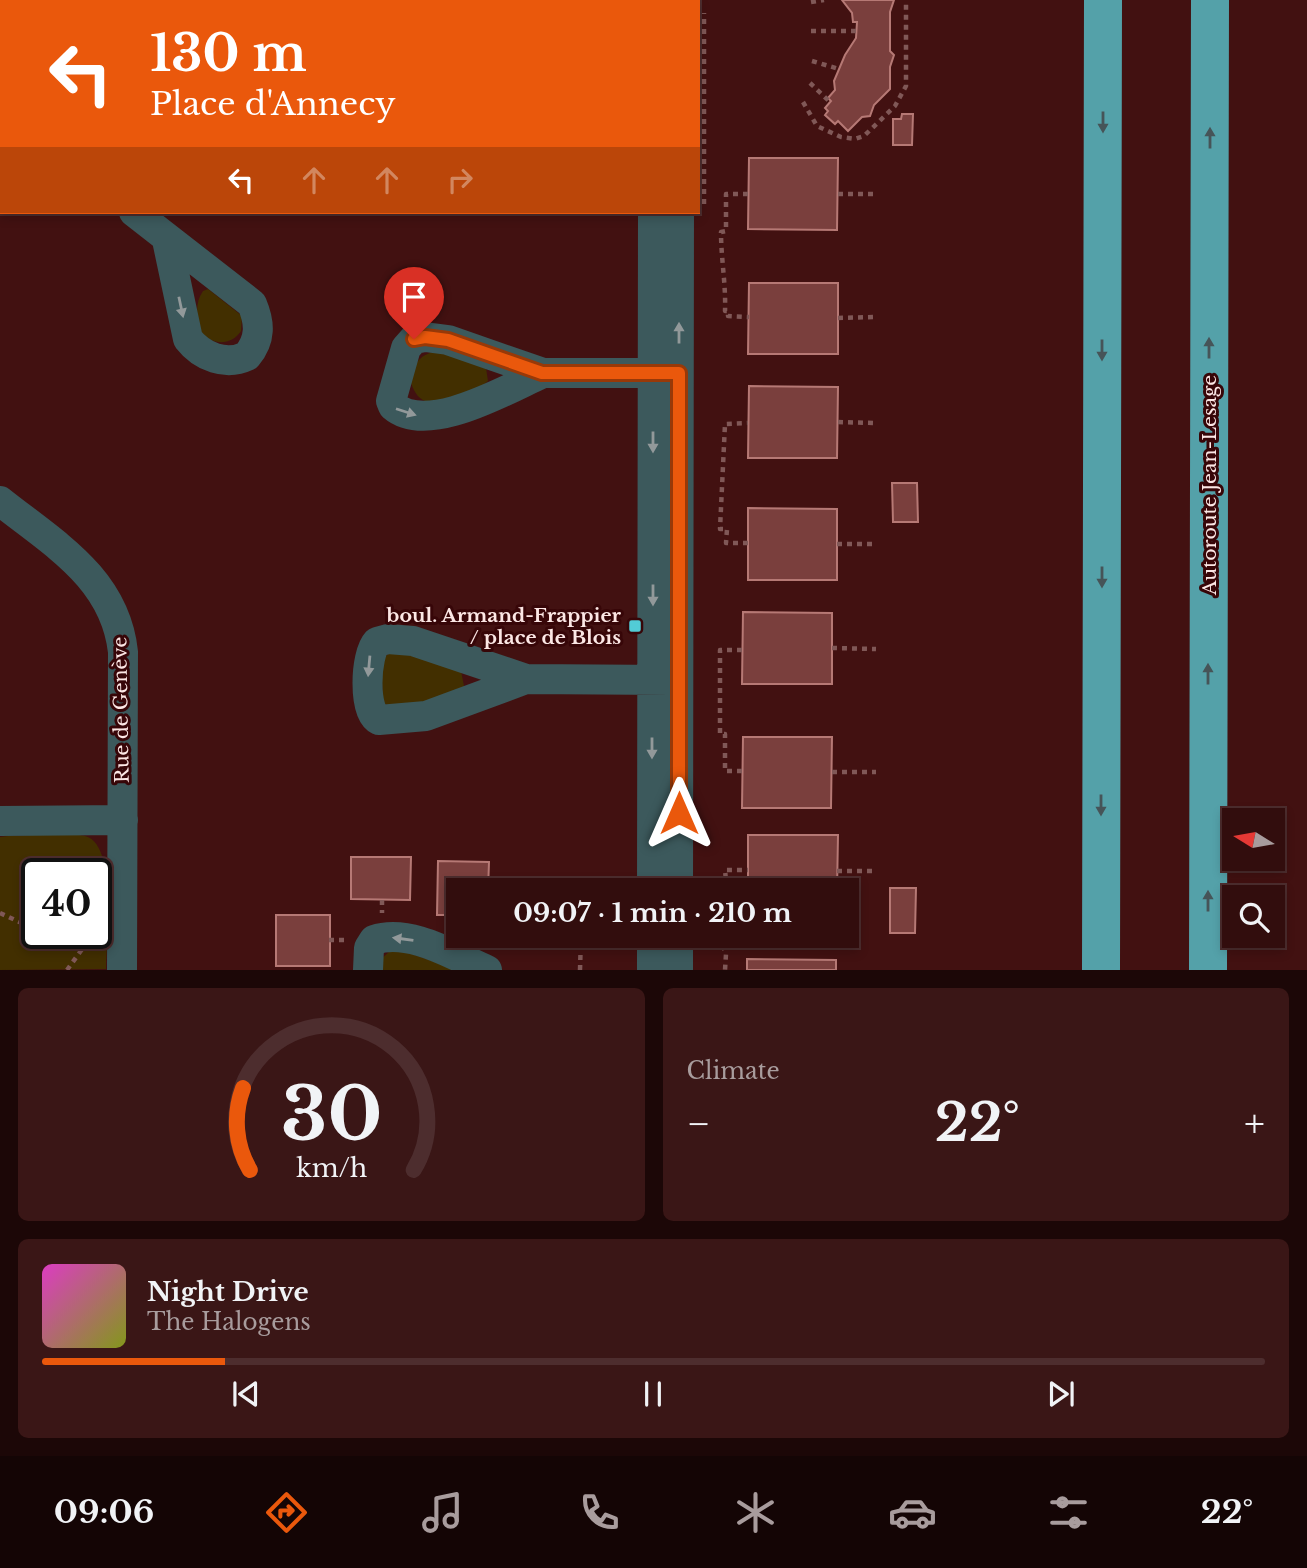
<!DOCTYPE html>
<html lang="en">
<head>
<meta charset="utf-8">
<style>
  body { margin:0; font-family:"Libre Baskerville",serif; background:#3a1616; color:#f1f3f6; height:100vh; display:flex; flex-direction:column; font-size:26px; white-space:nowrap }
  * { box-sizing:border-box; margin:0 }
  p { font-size:23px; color:#a89c9d }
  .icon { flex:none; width:38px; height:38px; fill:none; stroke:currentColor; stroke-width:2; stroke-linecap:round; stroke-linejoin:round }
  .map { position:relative; height:970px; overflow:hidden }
  .side { display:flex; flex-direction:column; gap:18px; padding:18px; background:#1c0707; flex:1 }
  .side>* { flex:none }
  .top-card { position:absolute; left:0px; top:0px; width:700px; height:214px; box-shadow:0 4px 10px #0003,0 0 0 2px #4d2d2e; background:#ea580c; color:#fff; overflow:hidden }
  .needle { width:46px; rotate:281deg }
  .controls { position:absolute; left:1222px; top:808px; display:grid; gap:14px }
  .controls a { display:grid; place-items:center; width:63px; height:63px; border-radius:0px; background:#320d0d; box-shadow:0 4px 10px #0003,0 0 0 2px #4d2d2e; font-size:35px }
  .speed { position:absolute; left:21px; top:858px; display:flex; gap:14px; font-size:35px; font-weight:700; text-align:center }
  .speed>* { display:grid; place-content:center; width:91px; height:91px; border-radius:50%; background:#320d0d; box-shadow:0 4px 10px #0003,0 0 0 2px #4d2d2e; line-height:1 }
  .speed .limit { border:4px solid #111; border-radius:10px; background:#fff; color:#111 }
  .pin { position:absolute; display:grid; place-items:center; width:60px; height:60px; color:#fff; margin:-72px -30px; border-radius:50% 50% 50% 0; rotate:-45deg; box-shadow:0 0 7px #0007 }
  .pin .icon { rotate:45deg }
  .me { position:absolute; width:77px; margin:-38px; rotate:0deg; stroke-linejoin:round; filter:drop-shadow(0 0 5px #0008) }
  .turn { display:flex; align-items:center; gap:24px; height:147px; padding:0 35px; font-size:32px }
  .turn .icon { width:91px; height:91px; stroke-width:2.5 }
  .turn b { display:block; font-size:49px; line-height:60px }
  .lanes { display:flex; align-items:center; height:66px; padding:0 35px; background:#0003; justify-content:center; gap:35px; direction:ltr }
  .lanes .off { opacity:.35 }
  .big { font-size:52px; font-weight:700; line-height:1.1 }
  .side .tile { flex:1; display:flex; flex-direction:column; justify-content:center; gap:10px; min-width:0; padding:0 24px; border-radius:10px; background:#3a1616 }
  .side .dial { align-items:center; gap:0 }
  .dial svg { height:182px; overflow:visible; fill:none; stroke:#4d2d2e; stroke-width:7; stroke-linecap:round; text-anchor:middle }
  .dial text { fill:#f1f3f6; stroke:none }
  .song { display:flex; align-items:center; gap:21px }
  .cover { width:84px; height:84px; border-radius:10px; background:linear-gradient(135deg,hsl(310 70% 55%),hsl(70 70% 35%)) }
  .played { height:7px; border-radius:4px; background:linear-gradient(90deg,#ea580c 15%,#4d2d2e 15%) }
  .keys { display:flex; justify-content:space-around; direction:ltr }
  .heat { display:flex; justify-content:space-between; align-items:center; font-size:38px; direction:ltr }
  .side .tiles { flex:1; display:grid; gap:18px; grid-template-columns:1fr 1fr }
  .tile:last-child { grid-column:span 2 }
  .trip { position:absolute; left:446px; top:878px; width:413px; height:70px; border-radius:0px; background:#320d0d; box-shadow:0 4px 10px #0003,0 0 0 2px #4d2d2e; font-weight:700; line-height:70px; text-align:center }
  .menu { display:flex; height:112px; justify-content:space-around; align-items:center; background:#140505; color:#a89c9d }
  .menu .icon { width:49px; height:49px }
  .menu .active { color:#ea580c }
  .menu b { font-size:32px; color:#f1f3f6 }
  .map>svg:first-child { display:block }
  .green { fill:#422f00; fill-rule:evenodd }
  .building { fill:#7a3f3d; stroke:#b67975; stroke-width:2 }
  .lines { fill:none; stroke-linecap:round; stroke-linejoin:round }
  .path { stroke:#805857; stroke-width:4.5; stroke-dasharray:5 5; stroke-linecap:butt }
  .minor { stroke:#3c595c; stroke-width:30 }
  .highway { stroke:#54a1a9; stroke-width:38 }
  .oneway { fill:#465458 }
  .oneway2 { fill:#92999a }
  .route-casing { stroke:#983908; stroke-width:18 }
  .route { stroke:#ea580c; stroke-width:12 }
  .poi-dot { fill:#52ccd6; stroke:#370608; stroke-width:2.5 }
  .labels { text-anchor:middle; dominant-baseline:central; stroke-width:6; stroke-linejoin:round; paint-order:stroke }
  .street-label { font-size:19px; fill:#fce7e5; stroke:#370608 }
  .poi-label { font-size:19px; font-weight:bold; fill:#fce7e5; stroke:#370608; text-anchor:end }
</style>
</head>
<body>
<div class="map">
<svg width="1307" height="970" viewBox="0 0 1307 970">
  <rect width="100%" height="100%" fill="#421111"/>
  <!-- green -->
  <path class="green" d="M 208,289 L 242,316 L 241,331 C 231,346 213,345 201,333 C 197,318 194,304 203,291 Z
    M 437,351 L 486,368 L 488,381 C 477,391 446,403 430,402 C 420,402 414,392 411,383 C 414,365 417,355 437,351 Z
    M 389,653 L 407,654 L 461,671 L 464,686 C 450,697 399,712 383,703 L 381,661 Z
    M 8,836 C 31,836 62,831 85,836 C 118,844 106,941 106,969 L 0,970 L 0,837 ZM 37,873 L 96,873 L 96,933 L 37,933 Z
    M 389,952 L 406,952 L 458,970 L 380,970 L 381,959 Z"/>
  <!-- building -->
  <path class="building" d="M 842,0 L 894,0 L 890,12 L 890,51 L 894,55 L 890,67 L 890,89 L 874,105 L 870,116 L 862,117 L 848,131 L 838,121 L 835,124 L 825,115 L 828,111 L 825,108 L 831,101 L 828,98 L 835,90 L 834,81 L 845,55 L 856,38 L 857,22 L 853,22 L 852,13 Z
    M 902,114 L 913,114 L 912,145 L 893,145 L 893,119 L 901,119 Z
    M 749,158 L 838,158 L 837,230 L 748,229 Z
    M 749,283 L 838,283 L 838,354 L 748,354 Z
    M 749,386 L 838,387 L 837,458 L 748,458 Z
    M 892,483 L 917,483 L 918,522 L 893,522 Z
    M 748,508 L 837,509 L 837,580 L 748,580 Z
    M 743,612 L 832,613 L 832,684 L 742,684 Z
    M 743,737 L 832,737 L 831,808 L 742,808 Z
    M 748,835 L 838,835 L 837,891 L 748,891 Z
    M 351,857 L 411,857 L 410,900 L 351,899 Z
    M 438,861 L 489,862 L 488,891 L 458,891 L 458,915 L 437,915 Z
    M 556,882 L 606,883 L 606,891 L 556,891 Z
    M 890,888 L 916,888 L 915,933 L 890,933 Z
    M 276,915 L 330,915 L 330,966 L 276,966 Z
    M 747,959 L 836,960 L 836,970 L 747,970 Z"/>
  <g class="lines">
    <!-- path -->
    <path class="path" d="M 811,2 L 824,0
      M 811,31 L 856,31
      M 812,61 L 839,69
      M 810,83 L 830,102
      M 803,102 L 817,126 L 841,137 L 855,139 L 864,136 L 895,106 L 906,86 L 906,0
      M 748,194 L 726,194 L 726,231 L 721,232 C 721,259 726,284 725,311 L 728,311 L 728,316 L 749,317
      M 838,194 L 877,194
      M 704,204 L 704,13
      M 838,318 L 876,317
      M 838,422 L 877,423
      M 748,543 L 726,543 L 727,529 L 720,529 L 725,424 L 748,423
      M 837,544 L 876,544
      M 832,648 L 876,649
      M 742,771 L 725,771 L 725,734 L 720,734 L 720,650 L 743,650
      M 832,772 L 876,772
      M 837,871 L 876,871
      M 719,891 L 719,881 L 726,881 L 725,870 L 748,870
      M 382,900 L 382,913
      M 0,913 L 37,930
      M 45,933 L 99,942
      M 719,936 L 726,954 L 725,970
      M 329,940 L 346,940
      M 67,970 L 88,941
      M 580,970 L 581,936"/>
    <!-- minor -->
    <path class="minor" d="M 472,0 L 476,2
      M 124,2 L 126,0
      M 437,2 L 439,0
      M 653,2 L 653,0
      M 680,2 L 680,0
      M 0,161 L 2,158
      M 134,212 L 252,304 C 260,323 261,339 247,356 C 226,366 202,357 188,339 L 167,240
      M 543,373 C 507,389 428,436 393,406 L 391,401 L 406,348 L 414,339 L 425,337 L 448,340 L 543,373 L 671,373
      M 0,501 C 54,544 115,578 123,652 L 122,970
      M 526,679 L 426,716 L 379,720 C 363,712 365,655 377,642 L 388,639 L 413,641 L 526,679 L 670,680
      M 0,821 L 123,820
      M 652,891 L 653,212
      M 678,891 L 679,212
      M 368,970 L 369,948 L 374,940 C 410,928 454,956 487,970
      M 652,970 L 652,936
      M 678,970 L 678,936"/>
    <!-- highway -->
    <path class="highway" d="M 1101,970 L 1103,0
      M 1208,970 L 1210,0"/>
  </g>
  <!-- one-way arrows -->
  <defs><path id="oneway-solid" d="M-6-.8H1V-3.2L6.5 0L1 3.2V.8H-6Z" transform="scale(1.75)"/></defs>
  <g class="oneway">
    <use href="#oneway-solid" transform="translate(1103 122) rotate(90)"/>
    <use href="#oneway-solid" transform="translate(1210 138) rotate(-90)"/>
    <use href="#oneway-solid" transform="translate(1209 348) rotate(-90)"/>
    <use href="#oneway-solid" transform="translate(1102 350) rotate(90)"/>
    <use href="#oneway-solid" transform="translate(1102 577) rotate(90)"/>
    <use href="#oneway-solid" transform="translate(1208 674) rotate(-90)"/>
    <use href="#oneway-solid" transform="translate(1101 805) rotate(90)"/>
    <use href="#oneway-solid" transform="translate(1208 901) rotate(-90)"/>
  </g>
  <g class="oneway2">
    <use href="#oneway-solid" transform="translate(181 307) rotate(78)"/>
    <use href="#oneway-solid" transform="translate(679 333) rotate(-90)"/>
    <use href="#oneway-solid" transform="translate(406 412) rotate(18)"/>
    <use href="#oneway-solid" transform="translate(653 442) rotate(90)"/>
    <use href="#oneway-solid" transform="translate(653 595) rotate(90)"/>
    <use href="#oneway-solid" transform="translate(369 666) rotate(95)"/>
    <use href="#oneway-solid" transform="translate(652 748) rotate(90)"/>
    <use href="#oneway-solid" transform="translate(403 939) rotate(-172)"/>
  </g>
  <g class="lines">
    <!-- route casing -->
    <g class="route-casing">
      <path id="route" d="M 414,339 L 425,337 L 448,340 L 542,373 L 679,373 L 679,813"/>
    </g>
    <!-- route -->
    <use href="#route" class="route"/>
  </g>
  <!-- markers -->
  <rect class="poi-dot" x="628" y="619" width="14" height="14" rx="3.5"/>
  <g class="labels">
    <!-- street labels -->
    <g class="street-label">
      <text transform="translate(1209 485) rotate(-90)">Autoroute Jean-Lesage</text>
      <text transform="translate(121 710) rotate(-91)">Rue de Genève</text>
    </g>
    <!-- poi labels -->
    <g class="poi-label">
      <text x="621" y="615">boul. Armand-Frappier<tspan x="621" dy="22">/ place de Blois</tspan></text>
    </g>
  </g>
</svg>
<div class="controls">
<a><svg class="needle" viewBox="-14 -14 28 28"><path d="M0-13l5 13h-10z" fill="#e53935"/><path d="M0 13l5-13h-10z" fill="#a89c9d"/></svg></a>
<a><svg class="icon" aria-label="search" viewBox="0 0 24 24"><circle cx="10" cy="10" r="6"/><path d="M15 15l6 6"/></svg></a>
</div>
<div class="speed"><div class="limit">40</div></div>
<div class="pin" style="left:414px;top:339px;background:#d93025"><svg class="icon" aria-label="arrive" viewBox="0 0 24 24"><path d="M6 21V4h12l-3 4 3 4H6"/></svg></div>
<svg class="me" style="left:679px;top:813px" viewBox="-20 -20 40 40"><path d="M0-17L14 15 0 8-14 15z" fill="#ea580c" stroke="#fff" stroke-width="4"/></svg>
<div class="trip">09:07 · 1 min · 210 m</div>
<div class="top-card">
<div class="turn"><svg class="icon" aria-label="left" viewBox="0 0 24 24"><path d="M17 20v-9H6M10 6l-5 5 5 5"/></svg><div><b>130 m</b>Place d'Annecy</div></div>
<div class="lanes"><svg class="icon" aria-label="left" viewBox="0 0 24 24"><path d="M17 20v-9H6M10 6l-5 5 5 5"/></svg><svg class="icon off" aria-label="ahead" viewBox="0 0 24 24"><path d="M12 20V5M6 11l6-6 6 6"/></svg><svg class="icon off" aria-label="ahead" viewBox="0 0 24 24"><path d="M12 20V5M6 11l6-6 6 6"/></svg><svg class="icon off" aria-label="right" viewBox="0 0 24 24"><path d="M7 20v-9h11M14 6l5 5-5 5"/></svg></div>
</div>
</div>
<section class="side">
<div class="tiles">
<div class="tile dial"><svg viewBox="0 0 100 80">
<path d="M14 69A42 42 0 1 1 86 69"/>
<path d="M14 69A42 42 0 0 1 11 33" stroke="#ea580c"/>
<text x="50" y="56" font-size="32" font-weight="700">30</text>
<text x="50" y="72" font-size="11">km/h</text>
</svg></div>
<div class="tile"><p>Climate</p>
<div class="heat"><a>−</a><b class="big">22°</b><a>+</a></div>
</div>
<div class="tile">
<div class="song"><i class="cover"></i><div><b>Night Drive</b><p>The Halogens</p></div></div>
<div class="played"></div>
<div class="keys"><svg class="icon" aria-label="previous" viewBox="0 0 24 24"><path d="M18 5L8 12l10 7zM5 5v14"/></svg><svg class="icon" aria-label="pause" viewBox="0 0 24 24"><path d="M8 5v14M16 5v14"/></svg><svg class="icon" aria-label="next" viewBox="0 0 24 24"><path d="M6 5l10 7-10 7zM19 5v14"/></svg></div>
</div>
</div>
</section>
<nav class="menu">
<b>09:06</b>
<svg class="icon active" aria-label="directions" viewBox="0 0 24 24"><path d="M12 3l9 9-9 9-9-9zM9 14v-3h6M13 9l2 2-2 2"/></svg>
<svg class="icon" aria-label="music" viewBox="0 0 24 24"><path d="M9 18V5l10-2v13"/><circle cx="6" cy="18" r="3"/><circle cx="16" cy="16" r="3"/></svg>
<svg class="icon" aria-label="phone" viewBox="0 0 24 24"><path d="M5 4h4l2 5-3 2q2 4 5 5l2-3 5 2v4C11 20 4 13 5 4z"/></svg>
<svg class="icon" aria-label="climate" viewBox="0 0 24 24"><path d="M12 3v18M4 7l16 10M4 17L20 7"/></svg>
<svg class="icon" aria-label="car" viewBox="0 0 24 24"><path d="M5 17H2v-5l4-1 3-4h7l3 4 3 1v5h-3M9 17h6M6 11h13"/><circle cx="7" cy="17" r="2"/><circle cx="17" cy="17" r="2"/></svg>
<svg class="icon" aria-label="filters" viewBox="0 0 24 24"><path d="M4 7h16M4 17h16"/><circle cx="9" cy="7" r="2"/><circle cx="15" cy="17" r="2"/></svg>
<b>22°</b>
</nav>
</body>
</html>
